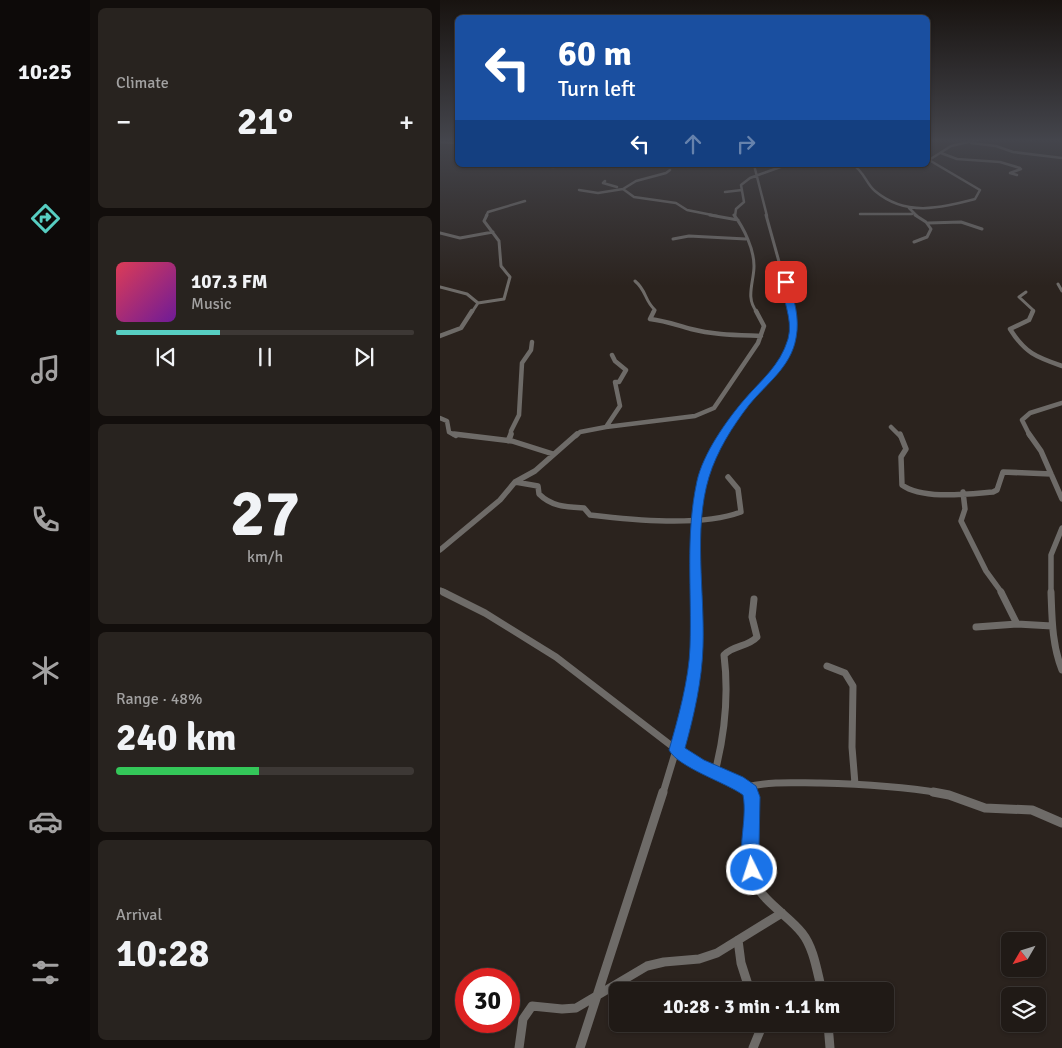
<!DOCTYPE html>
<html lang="en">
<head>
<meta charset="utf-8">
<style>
  body { margin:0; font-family:Signika,sans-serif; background:#28231f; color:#f1f3f6; height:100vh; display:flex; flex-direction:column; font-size:19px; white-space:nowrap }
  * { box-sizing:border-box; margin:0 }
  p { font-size:16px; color:#a2a1a1 }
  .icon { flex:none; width:28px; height:28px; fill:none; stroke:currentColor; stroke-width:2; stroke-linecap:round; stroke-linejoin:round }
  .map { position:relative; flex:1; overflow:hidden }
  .panel { display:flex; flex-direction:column; gap:8px; padding:8px; background:#120e0c; width:350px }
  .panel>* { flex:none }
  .guide { position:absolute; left:15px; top:15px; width:475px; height:152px; border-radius:8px; box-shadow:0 1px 4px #0004,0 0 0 1px #3d3835; background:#1a4fa0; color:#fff; overflow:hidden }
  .needle { width:32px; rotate:231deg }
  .controls { position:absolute; left:561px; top:932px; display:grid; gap:10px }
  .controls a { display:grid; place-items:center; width:45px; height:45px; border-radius:8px; background:#201a16; box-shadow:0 1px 4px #0004,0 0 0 1px #3d3835; font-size:25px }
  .speed { position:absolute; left:15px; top:968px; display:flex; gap:10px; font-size:25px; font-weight:700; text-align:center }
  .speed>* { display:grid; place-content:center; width:65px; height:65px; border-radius:50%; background:#201a16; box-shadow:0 1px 4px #0004,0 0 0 1px #3d3835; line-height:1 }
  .speed .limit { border:8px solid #d22; background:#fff; color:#111 }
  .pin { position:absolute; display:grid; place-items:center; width:42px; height:42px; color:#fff; margin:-21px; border-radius:10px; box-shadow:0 2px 8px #0006 }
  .me { position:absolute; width:55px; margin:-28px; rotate:356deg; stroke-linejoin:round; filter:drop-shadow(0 0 4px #0008) }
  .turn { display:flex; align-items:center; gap:18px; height:105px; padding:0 20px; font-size:22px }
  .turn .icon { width:65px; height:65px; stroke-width:2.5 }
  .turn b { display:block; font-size:35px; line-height:42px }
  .lanes { display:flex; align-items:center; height:48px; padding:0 20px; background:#0003; justify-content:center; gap:25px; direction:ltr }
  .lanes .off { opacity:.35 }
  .big { font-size:38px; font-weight:700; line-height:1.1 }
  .panel .widget { flex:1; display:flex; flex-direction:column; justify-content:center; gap:8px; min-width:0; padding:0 18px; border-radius:8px; background:#28231f }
  .panel .dial { align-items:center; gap:0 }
  .dial b { font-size:65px; line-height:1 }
  .song { display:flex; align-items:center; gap:15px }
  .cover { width:60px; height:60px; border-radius:8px; background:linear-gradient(135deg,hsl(350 70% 55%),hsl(280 70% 35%)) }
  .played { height:5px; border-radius:2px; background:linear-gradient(90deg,#57cec2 35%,#3d3835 35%) }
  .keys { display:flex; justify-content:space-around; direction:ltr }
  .heat { display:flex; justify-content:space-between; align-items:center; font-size:28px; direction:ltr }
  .charge { height:8px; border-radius:4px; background:linear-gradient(90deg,#34c759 48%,#3d3835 0) }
  .trip { position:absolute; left:169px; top:982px; width:285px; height:50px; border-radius:8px; background:#201a16; box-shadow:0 1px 4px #0004,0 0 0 1px #3d3835; font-weight:700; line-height:50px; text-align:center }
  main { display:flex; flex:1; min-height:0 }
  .tabs { display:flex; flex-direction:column; width:90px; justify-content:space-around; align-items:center; background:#0d0a09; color:#a2a1a1 }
  .tabs .icon { width:35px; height:35px }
  .tabs .active { color:#57cec2 }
  .tabs b { font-size:22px; color:#f1f3f6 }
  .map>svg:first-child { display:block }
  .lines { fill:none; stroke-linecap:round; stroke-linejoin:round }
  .minor-far5 { stroke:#6e6b68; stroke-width:2.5 }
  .minor-far4 { stroke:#6e6b68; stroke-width:3 }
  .minor-far3 { stroke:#6e6b68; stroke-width:4.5 }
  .minor-far2 { stroke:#6e6b68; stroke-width:5.5 }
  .minor-far1 { stroke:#6e6b68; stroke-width:7 }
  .minor { stroke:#6e6b68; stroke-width:9 }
  .route { fill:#1a73e8; stroke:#114b97 }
</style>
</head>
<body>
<main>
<nav class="tabs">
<b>10:25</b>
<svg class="icon active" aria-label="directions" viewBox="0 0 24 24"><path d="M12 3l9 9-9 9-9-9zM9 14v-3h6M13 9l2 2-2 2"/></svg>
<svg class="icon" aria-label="music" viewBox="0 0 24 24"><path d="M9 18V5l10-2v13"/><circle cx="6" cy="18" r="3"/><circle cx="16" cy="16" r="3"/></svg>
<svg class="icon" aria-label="phone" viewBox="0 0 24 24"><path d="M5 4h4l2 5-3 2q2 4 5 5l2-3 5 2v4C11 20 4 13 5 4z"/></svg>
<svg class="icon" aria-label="climate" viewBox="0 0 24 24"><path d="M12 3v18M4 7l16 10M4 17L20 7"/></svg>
<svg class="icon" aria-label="car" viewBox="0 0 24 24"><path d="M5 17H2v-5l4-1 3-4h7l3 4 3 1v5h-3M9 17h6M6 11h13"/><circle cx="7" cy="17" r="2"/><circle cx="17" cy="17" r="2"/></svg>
<svg class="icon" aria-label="filters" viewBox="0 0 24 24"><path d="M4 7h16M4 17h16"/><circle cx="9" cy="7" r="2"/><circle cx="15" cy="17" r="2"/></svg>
</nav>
<section class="panel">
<div class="widget"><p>Climate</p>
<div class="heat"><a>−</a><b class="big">21°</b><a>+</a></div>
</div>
<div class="widget">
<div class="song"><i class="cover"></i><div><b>107.3 FM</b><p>Music</p></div></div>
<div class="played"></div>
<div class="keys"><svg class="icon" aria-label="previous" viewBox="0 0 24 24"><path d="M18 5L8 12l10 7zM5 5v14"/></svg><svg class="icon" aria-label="pause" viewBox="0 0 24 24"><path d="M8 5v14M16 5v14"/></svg><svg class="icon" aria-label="next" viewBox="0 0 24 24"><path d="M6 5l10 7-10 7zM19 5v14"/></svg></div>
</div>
<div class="widget dial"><b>27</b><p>km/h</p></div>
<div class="widget"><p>Range · 48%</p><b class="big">240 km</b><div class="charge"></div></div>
<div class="widget"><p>Arrival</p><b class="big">10:28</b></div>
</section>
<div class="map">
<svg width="622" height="1048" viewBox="0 0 622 1048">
  <rect width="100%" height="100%" fill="#2b231e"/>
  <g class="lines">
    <!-- minor-far5 -->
    <path class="minor-far5" d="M 588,139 L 591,140
      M 0,142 L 18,143
      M 531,143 L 556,146 L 573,152 L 622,158
      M 501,153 L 517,159 L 560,162 L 580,168
      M 88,165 L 114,167
      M 314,165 L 327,216
      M 413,165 C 424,171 426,184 435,191 C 466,217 500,208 535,199 L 540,190 L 489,160 L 511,146 L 541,139
      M 577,175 L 570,173 L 581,169
      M 165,181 L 163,183 L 177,187
      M 183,189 L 196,181 L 226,173 L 230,170
      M 139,190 L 158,193 L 183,189 L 194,197 L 236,203 L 247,210 L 277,216
      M 285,192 L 302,190
      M 469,208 L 477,216
      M 420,214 L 472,214
      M 46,216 L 48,212 L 85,201
      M 295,216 L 296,209 L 304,202 L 301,185 L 310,178 L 346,165"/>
    <!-- minor-far4 -->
    <path class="minor-far4" d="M 270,215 L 298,220
      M 294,215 C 304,228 314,249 314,266 C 314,282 305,298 317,312
      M 326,215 L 353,312
      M 488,223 L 521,222 L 542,229
      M 0,233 L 20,238 L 53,232
      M 233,239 L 249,236 L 306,239
      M 474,242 L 487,237 L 491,229 L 486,222 L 475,215
      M 195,281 C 207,291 204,300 215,310 L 213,312
      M 618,284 L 622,291
      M 0,287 L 27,294 L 38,303
      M 586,292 L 579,297 L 593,310 L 592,312
      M 32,312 L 38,303 L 64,299 L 70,277 L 61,266 L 59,241 L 44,221 L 47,215"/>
    <!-- minor-far3 -->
    <path class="minor-far3" d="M 214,311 L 210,319 C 226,321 236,325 251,329 C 274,335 298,335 321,336
      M 593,311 L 589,320 L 570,329 C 585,353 596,357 622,366
      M 0,336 L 21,328 L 32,311
      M 0,418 L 7,421 L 9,432 L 16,436
      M 166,427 L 180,406 L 175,382 L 179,382 L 186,370 L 175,361 L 172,355
      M 451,427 L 460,436
      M 71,436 L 71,431 L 79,415 L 82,363 L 91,350 L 92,342
      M 136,436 L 140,432 L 166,427 L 255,416 L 274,408 L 318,343 L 324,326 L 316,311
      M 284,436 L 307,402 L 338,370 L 352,339 L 353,311
      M 590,436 L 582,420 L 590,413 L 622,403"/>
    <!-- minor-far2 -->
    <path class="minor-far2" d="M 14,434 L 72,441 L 113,454
      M 460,434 L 466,449 L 461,457 L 462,485 C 483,500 528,494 553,492 L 557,490 L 563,472 L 611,474
      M 589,434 L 601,451 L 622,499
      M 68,441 L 71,434
      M 75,482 L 98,486 L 99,494 C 112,507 127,507 144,508 L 150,515 C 193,520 260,527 301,512 L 298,489 L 288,477
      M 523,492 L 525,509 L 521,521 L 546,571 L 562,593
      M 0,550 L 60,500 L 75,482 L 95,471 L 137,434
      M 0,590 L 6,593
      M 257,593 C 256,538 252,482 284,434
      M 611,593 L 611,555 L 622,528"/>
    <!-- minor-far1 -->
    <path class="minor-far1" d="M 3,592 L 45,613 L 116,657 L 250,760 L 307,787 L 310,793
      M 561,592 L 577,624
      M 611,592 C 612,619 612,645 622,670
      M 536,627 L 577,624 L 612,626
      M 387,666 L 405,673 L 413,686 L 412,747 L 415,784
      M 275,772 C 285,733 289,695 284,655 C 293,645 308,647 317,637 L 312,617 L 314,599
      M 307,787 C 331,781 355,783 380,783 C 420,784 460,786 500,793
      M 223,793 L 246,717 L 257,649 L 257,592"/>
    <!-- minor -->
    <path class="minor" d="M 309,792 L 312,797 C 311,824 306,855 315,882 C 323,902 349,916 362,933 C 374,948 377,972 382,991
      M 493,792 L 509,795 L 545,808 L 592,810 L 622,823
      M 298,940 L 301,963 L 310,991
      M 388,1024 L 390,1048
      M 79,1048 L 83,1019 L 92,1006 L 122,1009 L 136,1008 L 207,966 L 224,962 L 259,959 L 277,953 L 342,913
      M 140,1048 L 223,792
      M 313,1048 L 320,1031 L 320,1024"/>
  </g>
  <!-- sky -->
  <linearGradient id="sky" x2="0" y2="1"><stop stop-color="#181310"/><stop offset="0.49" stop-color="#44454c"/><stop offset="1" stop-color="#44454c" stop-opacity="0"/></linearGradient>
  <rect width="622" height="286" fill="url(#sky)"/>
  <!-- route -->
  <path class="route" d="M 343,280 L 349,282 C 354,300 360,318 356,338 C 351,367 327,383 309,405 C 292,427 277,451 269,477 C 253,530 265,593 263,647 C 262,680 254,716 245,748 L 264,760 L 303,777 L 316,786 L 320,797 L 319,848 L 321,870 L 318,876 L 312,878 L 306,876 C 295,851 308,821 303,795 C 285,782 239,768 229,750 C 238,719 249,679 250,647 C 252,591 245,536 257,481 C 263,454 286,421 304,400 C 321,380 340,366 348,339 C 354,318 340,297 343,280 Z"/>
</svg>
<div class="controls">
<a><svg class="needle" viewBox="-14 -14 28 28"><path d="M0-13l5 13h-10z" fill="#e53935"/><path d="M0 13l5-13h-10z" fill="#a2a1a1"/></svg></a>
<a><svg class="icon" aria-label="layers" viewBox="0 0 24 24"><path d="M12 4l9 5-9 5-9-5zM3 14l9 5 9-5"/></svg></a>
</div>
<div class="speed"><div class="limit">30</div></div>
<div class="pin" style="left:346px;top:282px;background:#d93025"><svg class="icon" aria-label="arrive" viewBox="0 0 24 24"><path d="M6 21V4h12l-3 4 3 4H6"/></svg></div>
<svg class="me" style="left:312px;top:870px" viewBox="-20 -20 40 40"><circle r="17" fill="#1a73e8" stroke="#fff" stroke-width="3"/><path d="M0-11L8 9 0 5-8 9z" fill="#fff"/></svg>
<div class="trip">10:28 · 3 min · 1.1 km</div>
<div class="guide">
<div class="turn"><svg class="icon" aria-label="left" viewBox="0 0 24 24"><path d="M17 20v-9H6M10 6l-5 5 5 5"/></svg><div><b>60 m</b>Turn left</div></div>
<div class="lanes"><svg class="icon" aria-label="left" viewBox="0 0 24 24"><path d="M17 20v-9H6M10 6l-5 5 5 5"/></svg><svg class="icon off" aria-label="ahead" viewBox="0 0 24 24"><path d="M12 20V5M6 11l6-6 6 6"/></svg><svg class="icon off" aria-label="right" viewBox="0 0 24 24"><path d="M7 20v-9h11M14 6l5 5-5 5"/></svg></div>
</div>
</div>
</main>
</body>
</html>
